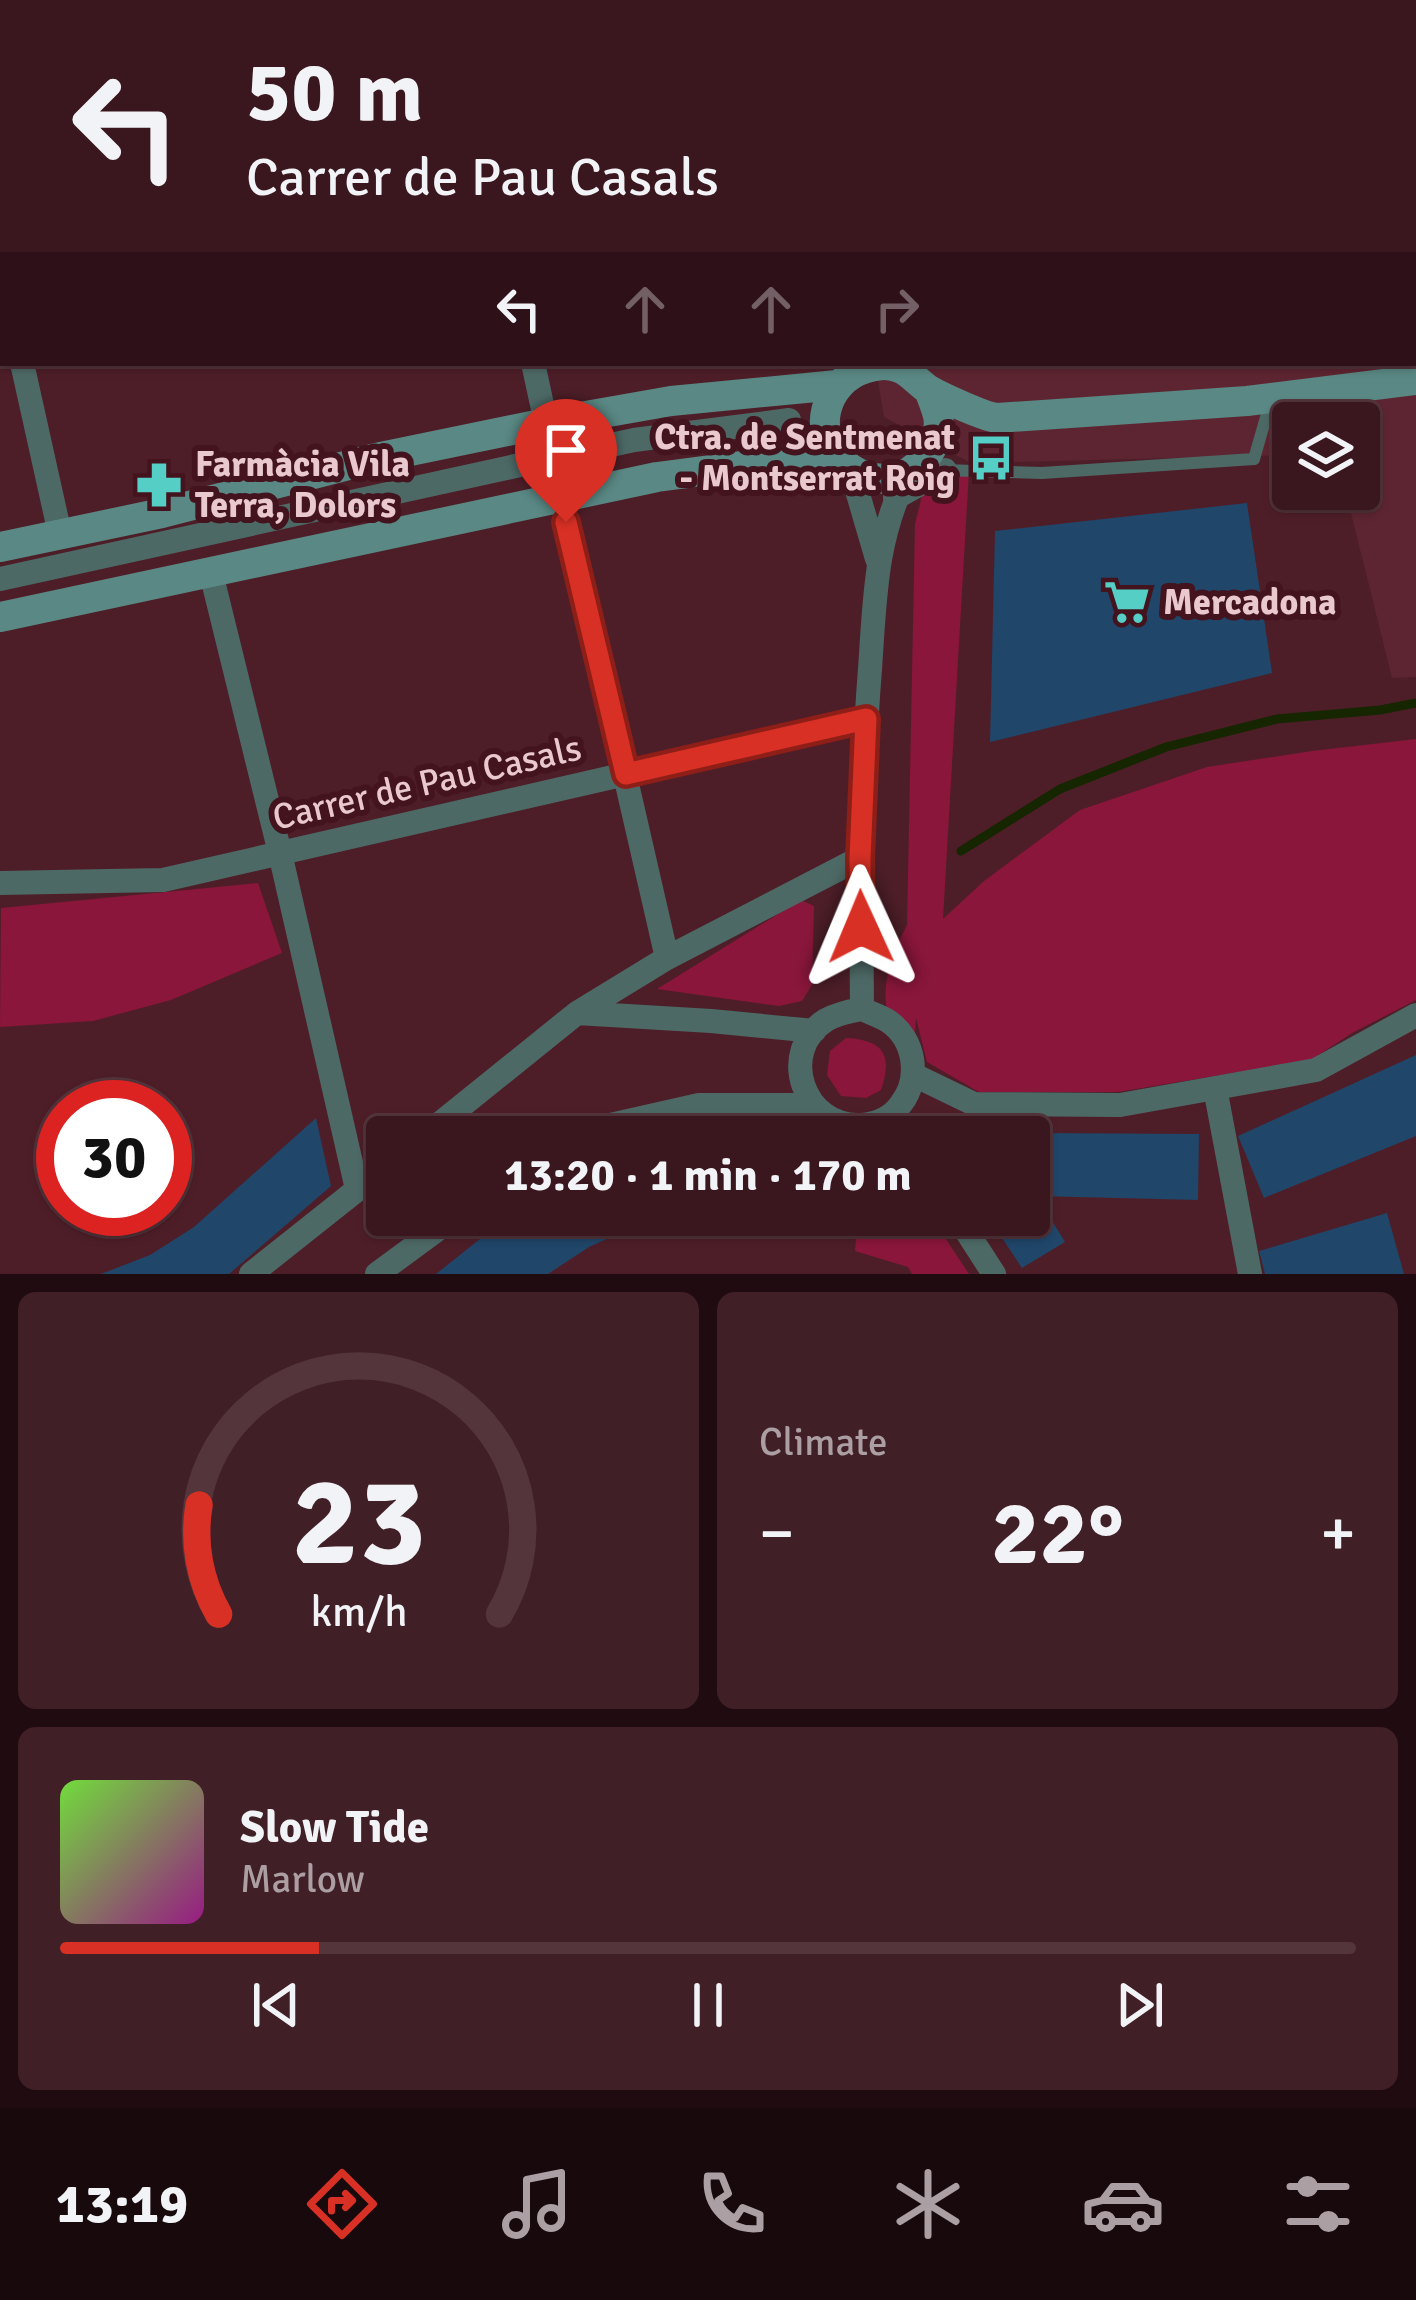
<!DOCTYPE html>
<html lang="en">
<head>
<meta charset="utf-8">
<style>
  body { margin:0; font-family:Signika,sans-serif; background:#411f27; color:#f1f3f6; height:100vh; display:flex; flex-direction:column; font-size:45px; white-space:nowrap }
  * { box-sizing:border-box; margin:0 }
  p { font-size:39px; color:#ab9fa4 }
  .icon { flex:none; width:66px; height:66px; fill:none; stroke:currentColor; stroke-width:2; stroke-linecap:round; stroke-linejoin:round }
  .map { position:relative; height:1274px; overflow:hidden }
  .side { display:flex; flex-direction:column; gap:18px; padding:18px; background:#200c10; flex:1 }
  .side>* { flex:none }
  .banner { position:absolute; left:0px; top:0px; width:1416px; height:366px; box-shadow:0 3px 9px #0004,0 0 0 3px #54353c; background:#3a161e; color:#f1f3f6; overflow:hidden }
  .controls { position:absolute; left:1272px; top:402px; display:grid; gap:24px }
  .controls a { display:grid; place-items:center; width:108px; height:108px; border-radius:12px; background:#3a161e; box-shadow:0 3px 9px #0004,0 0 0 3px #54353c; font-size:60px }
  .speed { position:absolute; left:36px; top:1080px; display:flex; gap:24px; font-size:60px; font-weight:700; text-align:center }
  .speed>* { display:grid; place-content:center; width:156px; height:156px; border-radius:50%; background:#3a161e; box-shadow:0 3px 9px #0004,0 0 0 3px #54353c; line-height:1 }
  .speed .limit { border:18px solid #d22; background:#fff; color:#111 }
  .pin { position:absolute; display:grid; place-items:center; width:102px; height:102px; color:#fff; margin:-123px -51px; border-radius:50% 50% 50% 0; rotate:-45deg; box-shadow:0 0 12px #0007 }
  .pin .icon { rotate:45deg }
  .me { position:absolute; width:132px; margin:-66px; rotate:359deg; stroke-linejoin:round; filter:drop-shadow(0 0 9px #0008) }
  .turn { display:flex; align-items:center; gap:42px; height:252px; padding:0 48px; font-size:54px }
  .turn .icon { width:156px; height:156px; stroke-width:2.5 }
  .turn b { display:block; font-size:84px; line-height:102px }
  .lanes { display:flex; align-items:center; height:114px; padding:0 48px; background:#0003; justify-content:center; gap:60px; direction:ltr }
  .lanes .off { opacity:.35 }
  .big { font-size:90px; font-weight:800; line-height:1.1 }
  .side .card { flex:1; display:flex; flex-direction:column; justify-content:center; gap:18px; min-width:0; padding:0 42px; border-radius:18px; background:#411f27 }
  .side .dial { align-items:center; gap:0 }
  .dial svg { height:312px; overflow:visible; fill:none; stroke:#54353c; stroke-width:7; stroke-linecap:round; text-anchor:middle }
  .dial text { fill:#f1f3f6; stroke:none }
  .song { display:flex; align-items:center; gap:36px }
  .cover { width:144px; height:144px; border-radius:18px; background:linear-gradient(135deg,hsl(100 70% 55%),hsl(310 70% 35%)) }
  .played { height:12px; border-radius:6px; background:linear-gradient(90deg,#d93025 20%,#54353c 20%) }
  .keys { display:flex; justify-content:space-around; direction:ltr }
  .heat { display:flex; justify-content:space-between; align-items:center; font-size:66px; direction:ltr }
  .side .tiles { flex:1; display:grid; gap:18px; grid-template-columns:1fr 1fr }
  .card:last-child { grid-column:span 2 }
  .trip { position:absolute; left:366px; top:1116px; width:684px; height:120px; border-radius:12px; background:#3a161e; box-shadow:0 3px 9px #0004,0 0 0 3px #54353c; font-weight:800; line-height:120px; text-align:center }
  .menu { display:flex; height:192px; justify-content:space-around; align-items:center; background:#17090c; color:#ab9fa4 }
  .menu .icon { width:84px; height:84px }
  .menu .current { color:#d93025 }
  .menu b { font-size:54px; color:#f1f3f6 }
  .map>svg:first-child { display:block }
  .built { fill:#5d2531 }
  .green { fill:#8a163b }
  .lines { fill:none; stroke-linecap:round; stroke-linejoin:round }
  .stream { stroke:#162600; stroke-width:9 }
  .building { fill:#204669 }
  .lane { stroke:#4d6966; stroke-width:12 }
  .street { stroke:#4d6966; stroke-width:24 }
  .secondary { stroke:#5a8884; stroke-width:30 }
  .route-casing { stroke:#8d1f18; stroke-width:30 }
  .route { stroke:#d93025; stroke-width:21 }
  .labels { text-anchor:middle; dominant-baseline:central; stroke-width:12; stroke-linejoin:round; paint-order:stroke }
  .poi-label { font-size:36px; font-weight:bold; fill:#e9c9cd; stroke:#43131e; text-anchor:start }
  .street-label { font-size:36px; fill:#e9c9cd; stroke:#43131e }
</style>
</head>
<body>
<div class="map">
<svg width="1416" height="1274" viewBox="0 0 1416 1274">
  <rect width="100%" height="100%" fill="#4e1e28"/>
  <!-- built -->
  <path class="built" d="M 813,0 L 1416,0 L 1416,677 L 1392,678 L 1345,489 L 1359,489 L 1359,423 L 1293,423 L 1293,455 L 971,463 L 884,417 L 875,363 L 1413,363 L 1413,3 L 813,3 Z"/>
  <!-- green -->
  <path class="green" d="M 969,471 L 943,919 L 984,881 L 1080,810 L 1207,767 L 1312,751 L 1416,739 L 1416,1000 L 1352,1033 L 1311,1060 L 1118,1092 L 979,1092 L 927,1062 L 916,1018 L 913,1055 C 905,1044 895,1033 890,1021 C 878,989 892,953 907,925 L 915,524 L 922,495 Z
    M 258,883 L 282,953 L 171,1000 L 93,1021 L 0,1027 L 1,908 Z
    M 801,900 L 814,906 L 812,985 L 802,1001 L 779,1006 L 657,989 Z
    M 846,1038 C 884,1040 893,1055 881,1090 L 866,1098 L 841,1096 L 827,1075 L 830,1051 Z
    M 858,1215 L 930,1215 L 969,1274 L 912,1274 L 908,1267 L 855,1251 Z"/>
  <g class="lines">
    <!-- stream -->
    <path class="stream" d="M 961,851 L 1060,789 L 1166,747 L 1277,719 L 1380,710 L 1416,703"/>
  </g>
  <!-- building -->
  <path class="building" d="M 1247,503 L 1272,673 L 990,742 L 995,531 Z
    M 1416,1055 L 1416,1136 L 1264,1198 L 1238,1136 Z
    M 316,1118 L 331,1186 L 229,1274 L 101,1274 L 150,1255 L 194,1227 Z
    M 1035,1133 L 1199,1134 L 1198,1200 L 1037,1196 Z
    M 1029,1183 L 1065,1242 L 1022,1268 L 987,1215 L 1029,1215 Z
    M 1387,1213 L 1404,1274 L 1265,1274 L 1259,1251 Z
    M 510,1215 L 659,1215 L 589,1247 L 548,1274 L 436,1274 Z"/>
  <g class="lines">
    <!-- lane -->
    <path class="lane" d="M 1219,0 L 1220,3
      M 1413,290 L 1416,290
      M 941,470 L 1042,473 L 1254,459 L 1271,400"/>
    <!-- street -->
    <path class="street" d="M 448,0 L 449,3
      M 810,0 L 811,3
      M 174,3 L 181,0
      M 0,83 L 3,81
      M 0,267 L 3,280
      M 22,363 L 60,534
      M 533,363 L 546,423
      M 851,470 L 877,559
      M 561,497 L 667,958
      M 895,498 L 945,470
      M 211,573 L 280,853 L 357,1189
      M 0,579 L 634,440 L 789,420
      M 0,883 L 163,880 L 866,719
      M 862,1009 C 861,895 861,783 870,669 C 875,597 875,539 908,473
      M 862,1009 C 870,1013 880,1016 888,1021 C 915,1039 921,1078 901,1104 C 892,1117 877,1124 861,1125 C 803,1128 777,1051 826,1020 C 837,1014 850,1011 862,1009 Z
      M 577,1013 L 711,1021 L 814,1031
      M 914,1075 L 974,1104 L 1120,1105 L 1316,1070 L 1416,1015
      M 1215,1088 L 1250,1274
      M 892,1114 L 906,1137
      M 423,1137 L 577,1013 L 667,958 L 860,858
      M 575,1137 L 584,1131 L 699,1105 L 813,1105
      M 956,1215 L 994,1274
      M 251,1274 L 387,1166
      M 377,1274 L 457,1215"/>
    <!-- secondary -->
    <path class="secondary" d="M 929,390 C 932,398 936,407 938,416 C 941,431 934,446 925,458 C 883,509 802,457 831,397 C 841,378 860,367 882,365 C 905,364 913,379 929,390 C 941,397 985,417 997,418 L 1247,401 L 1416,380
      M 0,547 L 162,513 L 376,458 L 546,423 L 671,401 L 837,385
      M 0,617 L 657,477 L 834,454"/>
  </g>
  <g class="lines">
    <!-- route casing -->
    <g class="route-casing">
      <path id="route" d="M 566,522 L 626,774 L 866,719 L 860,858 L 861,927"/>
    </g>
    <!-- route -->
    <use href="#route" class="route"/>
  </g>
  <!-- icons -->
  <defs>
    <g id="bus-bare" transform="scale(3.6)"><path d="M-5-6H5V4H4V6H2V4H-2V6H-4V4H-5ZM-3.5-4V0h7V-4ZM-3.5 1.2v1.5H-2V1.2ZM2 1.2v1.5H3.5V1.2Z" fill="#55cec5" stroke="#43131e" stroke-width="2.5" paint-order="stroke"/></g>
    <g id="pharmacy-bare" transform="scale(3.6)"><path d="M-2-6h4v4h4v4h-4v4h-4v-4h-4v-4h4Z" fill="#55cec5" stroke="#43131e" stroke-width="2.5" paint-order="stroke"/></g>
    <g id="supermarket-bare" transform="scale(3.6)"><path d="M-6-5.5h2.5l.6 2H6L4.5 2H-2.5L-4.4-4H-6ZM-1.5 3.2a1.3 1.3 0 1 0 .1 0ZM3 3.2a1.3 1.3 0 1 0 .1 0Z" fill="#55cec5" stroke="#43131e" stroke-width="2.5" paint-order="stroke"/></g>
  </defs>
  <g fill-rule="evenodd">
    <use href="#bus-bare" x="991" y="458"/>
    <use href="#pharmacy-bare" x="159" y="485"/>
    <use href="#supermarket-bare" x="1127" y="602"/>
  </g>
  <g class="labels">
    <!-- poi labels -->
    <g class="poi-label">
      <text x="955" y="437" text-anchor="end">Ctra. de Sentmenat<tspan x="955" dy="41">- Montserrat Roig</tspan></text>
      <text x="195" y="464">Farmàcia Vila<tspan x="195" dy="41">Terra, Dolors</tspan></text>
      <text x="1163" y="602">Mercadona</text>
    </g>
    <!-- street labels -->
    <g class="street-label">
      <text transform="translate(427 783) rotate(-13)">Carrer de Pau Casals</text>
    </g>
  </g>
</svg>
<div class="controls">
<a><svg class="icon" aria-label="layers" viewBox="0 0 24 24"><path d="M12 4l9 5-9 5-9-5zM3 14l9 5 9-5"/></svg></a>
</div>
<div class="speed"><div class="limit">30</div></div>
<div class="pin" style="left:566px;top:522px;background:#d93025"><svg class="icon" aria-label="arrive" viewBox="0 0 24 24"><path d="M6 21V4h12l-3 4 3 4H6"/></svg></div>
<svg class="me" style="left:861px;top:927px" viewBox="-20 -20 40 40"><path d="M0-17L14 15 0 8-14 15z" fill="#d93025" stroke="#fff" stroke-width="4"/></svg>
<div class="trip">13:20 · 1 min · 170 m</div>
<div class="banner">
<div class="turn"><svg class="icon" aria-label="left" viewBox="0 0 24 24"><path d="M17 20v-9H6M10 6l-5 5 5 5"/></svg><div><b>50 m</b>Carrer de Pau Casals</div></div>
<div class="lanes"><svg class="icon" aria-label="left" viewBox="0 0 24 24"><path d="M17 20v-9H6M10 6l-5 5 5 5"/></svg><svg class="icon off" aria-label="ahead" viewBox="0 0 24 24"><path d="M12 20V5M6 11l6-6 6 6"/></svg><svg class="icon off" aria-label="ahead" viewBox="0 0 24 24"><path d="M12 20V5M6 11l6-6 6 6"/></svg><svg class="icon off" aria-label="right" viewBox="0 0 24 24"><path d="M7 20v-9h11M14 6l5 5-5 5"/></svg></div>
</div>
</div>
<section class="side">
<div class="tiles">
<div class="card dial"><svg viewBox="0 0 100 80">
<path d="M14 69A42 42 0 1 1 86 69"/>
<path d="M14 69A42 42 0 0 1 9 41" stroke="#d93025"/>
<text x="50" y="56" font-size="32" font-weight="700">23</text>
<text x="50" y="72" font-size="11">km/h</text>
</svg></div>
<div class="card"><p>Climate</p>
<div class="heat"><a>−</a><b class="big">22°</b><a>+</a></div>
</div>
<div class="card">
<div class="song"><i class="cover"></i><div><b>Slow Tide</b><p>Marlow</p></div></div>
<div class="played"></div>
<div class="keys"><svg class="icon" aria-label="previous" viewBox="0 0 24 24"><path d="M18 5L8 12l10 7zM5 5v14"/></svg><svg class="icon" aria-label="pause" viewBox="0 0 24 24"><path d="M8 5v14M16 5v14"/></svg><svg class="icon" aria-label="next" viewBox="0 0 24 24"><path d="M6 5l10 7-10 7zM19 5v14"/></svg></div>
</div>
</div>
</section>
<nav class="menu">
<b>13:19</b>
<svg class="icon current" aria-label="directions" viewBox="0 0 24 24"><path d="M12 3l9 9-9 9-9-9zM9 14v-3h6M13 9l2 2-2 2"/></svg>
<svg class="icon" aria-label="music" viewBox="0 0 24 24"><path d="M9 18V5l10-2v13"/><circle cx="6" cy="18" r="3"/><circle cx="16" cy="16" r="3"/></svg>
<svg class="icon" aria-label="phone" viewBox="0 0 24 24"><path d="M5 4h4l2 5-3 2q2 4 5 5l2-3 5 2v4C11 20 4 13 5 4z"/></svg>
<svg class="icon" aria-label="climate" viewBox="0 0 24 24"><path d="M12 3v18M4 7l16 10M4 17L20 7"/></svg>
<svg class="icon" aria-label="car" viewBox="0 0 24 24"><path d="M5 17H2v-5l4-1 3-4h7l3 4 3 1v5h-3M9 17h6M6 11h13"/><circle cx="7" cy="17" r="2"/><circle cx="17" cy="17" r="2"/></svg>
<svg class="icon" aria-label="filters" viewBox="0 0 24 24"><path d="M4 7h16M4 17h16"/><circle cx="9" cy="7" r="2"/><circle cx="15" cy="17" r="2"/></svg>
</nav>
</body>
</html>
